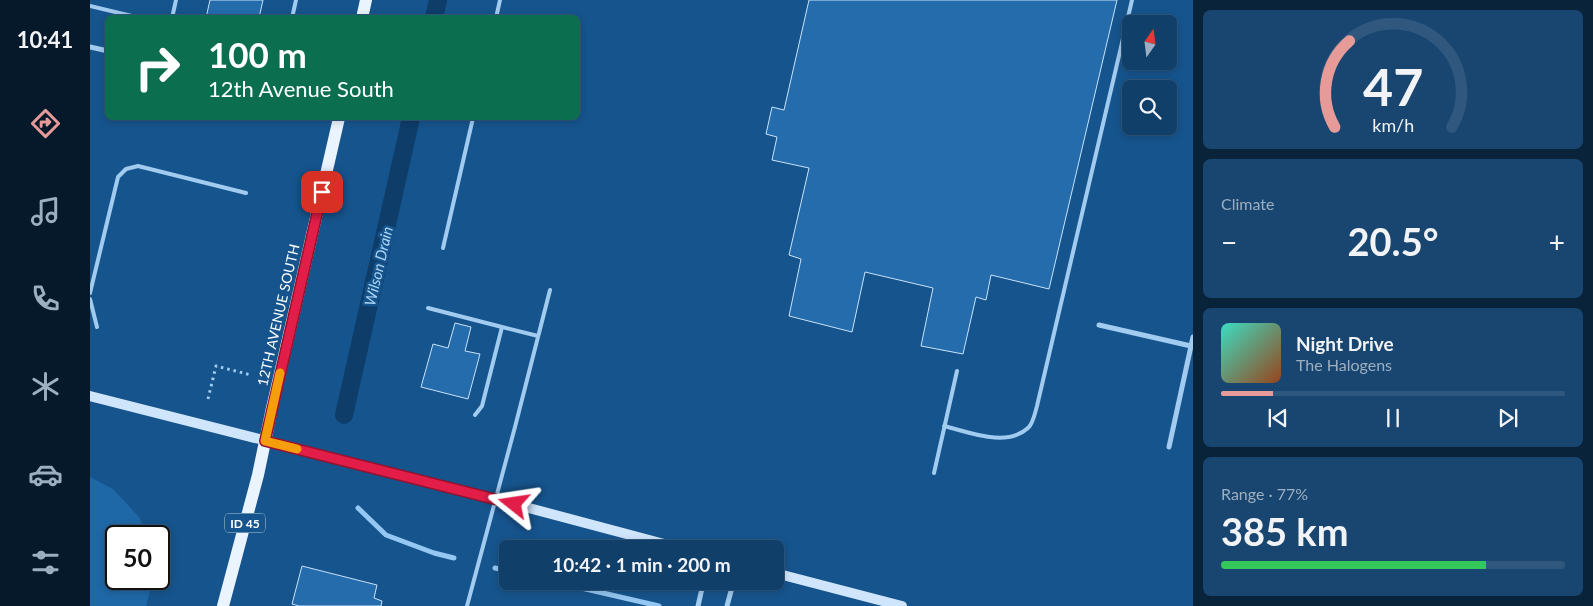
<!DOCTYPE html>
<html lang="en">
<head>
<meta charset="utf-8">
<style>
  body { margin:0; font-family:Lato,sans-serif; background:#194670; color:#f1f3f6; height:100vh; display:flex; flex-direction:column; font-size:19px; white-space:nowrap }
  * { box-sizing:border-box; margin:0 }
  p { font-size:16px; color:#9cafc1 }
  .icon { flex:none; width:28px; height:28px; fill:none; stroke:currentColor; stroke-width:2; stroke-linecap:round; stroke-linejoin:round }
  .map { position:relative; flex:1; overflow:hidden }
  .side { display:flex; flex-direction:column; gap:10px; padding:10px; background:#09233a; width:400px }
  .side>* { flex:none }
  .banner { position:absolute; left:15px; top:15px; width:475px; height:105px; border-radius:8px; box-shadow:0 2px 8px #0003,0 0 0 1px #30587e; background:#0b6e4f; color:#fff; overflow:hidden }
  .needle { width:32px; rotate:14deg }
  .controls { position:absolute; left:1032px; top:15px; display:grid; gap:10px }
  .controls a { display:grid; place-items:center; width:55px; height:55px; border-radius:8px; background:#103f6a; box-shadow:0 2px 8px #0003,0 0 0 1px #30587e; font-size:25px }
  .speed { position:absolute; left:15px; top:525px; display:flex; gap:10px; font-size:25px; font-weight:700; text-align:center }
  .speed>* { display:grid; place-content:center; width:65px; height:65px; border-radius:50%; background:#103f6a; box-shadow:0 2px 8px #0003,0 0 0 1px #30587e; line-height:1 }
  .speed .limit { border:2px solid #111; border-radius:8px; background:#fff; color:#111 }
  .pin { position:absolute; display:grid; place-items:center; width:42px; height:42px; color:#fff; margin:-21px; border-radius:10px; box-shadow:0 2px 8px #0006 }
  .me { position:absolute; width:55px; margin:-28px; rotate:285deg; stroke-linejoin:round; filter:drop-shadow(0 0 4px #0008) }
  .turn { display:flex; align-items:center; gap:18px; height:105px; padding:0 20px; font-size:22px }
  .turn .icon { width:65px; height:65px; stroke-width:2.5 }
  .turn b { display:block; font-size:35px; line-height:42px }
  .big { font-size:38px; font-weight:700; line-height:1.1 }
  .side .widget { flex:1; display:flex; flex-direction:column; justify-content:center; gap:8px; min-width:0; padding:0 18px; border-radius:8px; background:#194670 }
  .side .dial { align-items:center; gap:0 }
  .dial svg { height:130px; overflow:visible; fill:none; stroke:#30587e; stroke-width:7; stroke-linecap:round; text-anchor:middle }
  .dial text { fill:#f1f3f6; stroke:none }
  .song { display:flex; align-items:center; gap:15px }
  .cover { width:60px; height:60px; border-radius:8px; background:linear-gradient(135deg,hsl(170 70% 55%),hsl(20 70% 35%)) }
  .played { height:5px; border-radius:2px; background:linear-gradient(90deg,#e69b98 15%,#30587e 15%) }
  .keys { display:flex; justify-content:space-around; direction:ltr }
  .heat { display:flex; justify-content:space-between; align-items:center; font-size:28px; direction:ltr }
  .charge { height:8px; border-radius:4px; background:linear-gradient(90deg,#34c759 77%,#30587e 0) }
  .trip { position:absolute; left:409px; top:540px; width:285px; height:50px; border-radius:8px; background:#103f6a; box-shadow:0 2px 8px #0003,0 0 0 1px #30587e; font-weight:700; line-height:50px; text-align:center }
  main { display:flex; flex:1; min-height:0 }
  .tab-bar { display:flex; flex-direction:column; width:90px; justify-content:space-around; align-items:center; background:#06192a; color:#9cafc1 }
  .tab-bar .icon { width:35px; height:35px }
  .tab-bar .active { color:#e69b98 }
  .tab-bar b { font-size:22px; color:#f1f3f6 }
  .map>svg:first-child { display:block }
  .green { fill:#1f68a7 }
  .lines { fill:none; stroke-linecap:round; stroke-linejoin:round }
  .stream { stroke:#94c7f2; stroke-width:5 }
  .canal { stroke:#0e3d6a; stroke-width:18 }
  .building { fill:#256cac; stroke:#c8e3fb }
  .path { stroke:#a1cbef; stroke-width:3; stroke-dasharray:2.5 4; stroke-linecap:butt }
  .lane { stroke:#a1cbef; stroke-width:4 }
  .street { stroke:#a1cbef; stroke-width:5 }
  .secondary { stroke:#cfe5fb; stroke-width:10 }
  .primary { stroke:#e9f4ff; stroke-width:12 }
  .route-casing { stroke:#92132f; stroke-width:12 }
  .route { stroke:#e11d48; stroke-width:9 }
  .slow { stroke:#f59e0b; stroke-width:9 }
  .labels { text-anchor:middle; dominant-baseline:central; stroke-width:5; stroke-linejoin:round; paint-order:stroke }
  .shield { fill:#16548d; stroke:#b9ccdd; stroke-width:1 }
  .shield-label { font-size:12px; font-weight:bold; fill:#fff }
  .street-label { font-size:14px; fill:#fff; stroke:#16548d }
  .water-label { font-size:15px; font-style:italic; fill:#add5f6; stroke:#16548d }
</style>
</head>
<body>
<main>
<nav class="tab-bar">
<b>10:41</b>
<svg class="icon active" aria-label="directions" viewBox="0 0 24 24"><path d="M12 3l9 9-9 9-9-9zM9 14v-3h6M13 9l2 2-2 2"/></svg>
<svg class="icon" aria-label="music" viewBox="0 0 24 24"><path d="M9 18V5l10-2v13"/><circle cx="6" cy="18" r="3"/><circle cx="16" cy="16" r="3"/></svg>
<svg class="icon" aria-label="phone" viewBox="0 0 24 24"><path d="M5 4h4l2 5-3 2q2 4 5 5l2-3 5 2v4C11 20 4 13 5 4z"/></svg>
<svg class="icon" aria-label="climate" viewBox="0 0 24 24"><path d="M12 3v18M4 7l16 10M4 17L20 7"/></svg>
<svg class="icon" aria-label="car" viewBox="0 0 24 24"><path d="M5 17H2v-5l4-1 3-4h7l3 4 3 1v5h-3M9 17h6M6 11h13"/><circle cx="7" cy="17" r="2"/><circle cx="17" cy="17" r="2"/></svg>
<svg class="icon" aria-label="filters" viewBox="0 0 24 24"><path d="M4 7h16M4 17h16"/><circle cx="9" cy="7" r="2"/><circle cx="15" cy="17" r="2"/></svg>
</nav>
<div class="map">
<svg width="1103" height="606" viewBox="0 0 1103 606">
  <rect width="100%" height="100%" fill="#16548d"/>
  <!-- green -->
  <path class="green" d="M 0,477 L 23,489 L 49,517 L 57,536 L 26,536 L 26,579 L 63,579 L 56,606 L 0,606 Z"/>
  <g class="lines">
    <!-- stream -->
    <path class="stream" d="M 268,508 L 296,535 L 344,553 L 364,558
      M 405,568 L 418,571
      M 461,581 L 569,606"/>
    <!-- canal -->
    <path class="canal" d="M 344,18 L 348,0
      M 254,415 L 321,118"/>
  </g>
  <!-- building -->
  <path class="building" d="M 120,0 L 173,0 L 169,18 L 116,18 Z
    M 719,0 L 1027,0 L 959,289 L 901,275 L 896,300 L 886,297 L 873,354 L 831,346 L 843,288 L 775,272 L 762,332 L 699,316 L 711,259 L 699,255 L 719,168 L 682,160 L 687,137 L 676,134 L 682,107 L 694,110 Z
    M 365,323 L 381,327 L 375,351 L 390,354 L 378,399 L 331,387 L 343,344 L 358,348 Z
    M 212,566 L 287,585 L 284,598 L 292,601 L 291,606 L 209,606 L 202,604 Z"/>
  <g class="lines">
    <!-- path -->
    <path class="path" d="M 118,399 L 126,366 L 161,375"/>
    <!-- lane -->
    <path class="lane" d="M 0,6 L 50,18
      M 82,18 L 86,0
      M 202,18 L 206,0
      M 406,18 L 410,0
      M 353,248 L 383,118
      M 0,293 L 28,177 L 36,169 L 48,166 L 156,193
      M 0,299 L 7,327
      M 338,308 L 412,327
      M 385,415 L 392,406 L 412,327 L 448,336
      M 854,426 C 879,432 916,448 938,428 C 943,424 945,413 947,406 L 1042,0
      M 844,473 L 867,371
      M 377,606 L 425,427 L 460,290"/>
    <!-- street -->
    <path class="street" d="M 0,47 L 18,51
      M 1009,325 L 1101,346
      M 1079,447 L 1103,337
      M 608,606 L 613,584 L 616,581
      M 637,606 L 641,591 L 639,581"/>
    <!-- secondary -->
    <path class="secondary" d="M 0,396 L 405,499 L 593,549
      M 685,573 L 812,606"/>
    <!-- primary -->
    <path class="primary" d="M 272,18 L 276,0
      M 133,606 L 168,475 L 182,408 L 249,118"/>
  </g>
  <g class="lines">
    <!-- route casing -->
    <g class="route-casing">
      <path id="route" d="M 232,192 L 175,441 L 424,504"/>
    </g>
    <!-- route -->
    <use href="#route" class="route"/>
    <!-- slow -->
    <path class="slow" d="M 190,373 L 175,441 L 207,449"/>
  </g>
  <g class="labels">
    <!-- shield labels -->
    <rect class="shield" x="135" y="513.5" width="40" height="19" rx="4"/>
    <g class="shield-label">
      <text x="155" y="523">ID 45</text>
    </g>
    <!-- street labels -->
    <g class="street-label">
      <text transform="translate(188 315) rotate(-77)">12TH AVENUE SOUTH</text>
    </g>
    <!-- water labels -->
    <g class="water-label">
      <text transform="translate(288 266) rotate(-77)">Wilson Drain</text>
    </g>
  </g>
</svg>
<div class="controls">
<a><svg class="needle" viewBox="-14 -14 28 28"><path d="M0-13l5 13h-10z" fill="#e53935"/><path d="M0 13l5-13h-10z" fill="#9cafc1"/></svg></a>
<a><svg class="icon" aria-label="search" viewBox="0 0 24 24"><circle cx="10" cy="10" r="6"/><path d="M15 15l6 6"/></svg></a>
</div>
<div class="speed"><div class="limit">50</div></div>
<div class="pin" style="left:232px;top:192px;background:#d93025"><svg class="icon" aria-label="arrive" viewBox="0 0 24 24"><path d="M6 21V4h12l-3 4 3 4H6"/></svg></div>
<svg class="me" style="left:424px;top:504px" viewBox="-20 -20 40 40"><path d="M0-17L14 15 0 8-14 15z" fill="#e11d48" stroke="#fff" stroke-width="4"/></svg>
<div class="trip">10:42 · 1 min · 200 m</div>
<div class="banner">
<div class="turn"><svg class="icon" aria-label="right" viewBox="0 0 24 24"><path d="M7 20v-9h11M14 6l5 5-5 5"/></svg><div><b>100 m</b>12th Avenue South</div></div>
</div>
</div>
<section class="side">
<div class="widget dial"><svg viewBox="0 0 100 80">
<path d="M14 69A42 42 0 1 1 86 69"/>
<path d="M14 69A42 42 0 0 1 23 16" stroke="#e69b98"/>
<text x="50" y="56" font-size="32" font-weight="700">47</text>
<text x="50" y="72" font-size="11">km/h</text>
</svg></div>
<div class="widget"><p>Climate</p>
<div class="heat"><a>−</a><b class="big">20.5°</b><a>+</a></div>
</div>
<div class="widget">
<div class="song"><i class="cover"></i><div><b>Night Drive</b><p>The Halogens</p></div></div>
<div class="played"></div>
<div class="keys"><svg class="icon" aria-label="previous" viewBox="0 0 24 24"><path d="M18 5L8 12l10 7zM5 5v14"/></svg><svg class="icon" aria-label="pause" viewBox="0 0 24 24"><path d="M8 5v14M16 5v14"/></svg><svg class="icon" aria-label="next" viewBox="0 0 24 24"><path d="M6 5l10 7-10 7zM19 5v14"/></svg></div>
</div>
<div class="widget"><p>Range · 77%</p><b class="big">385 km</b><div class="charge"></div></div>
</section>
</main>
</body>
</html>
